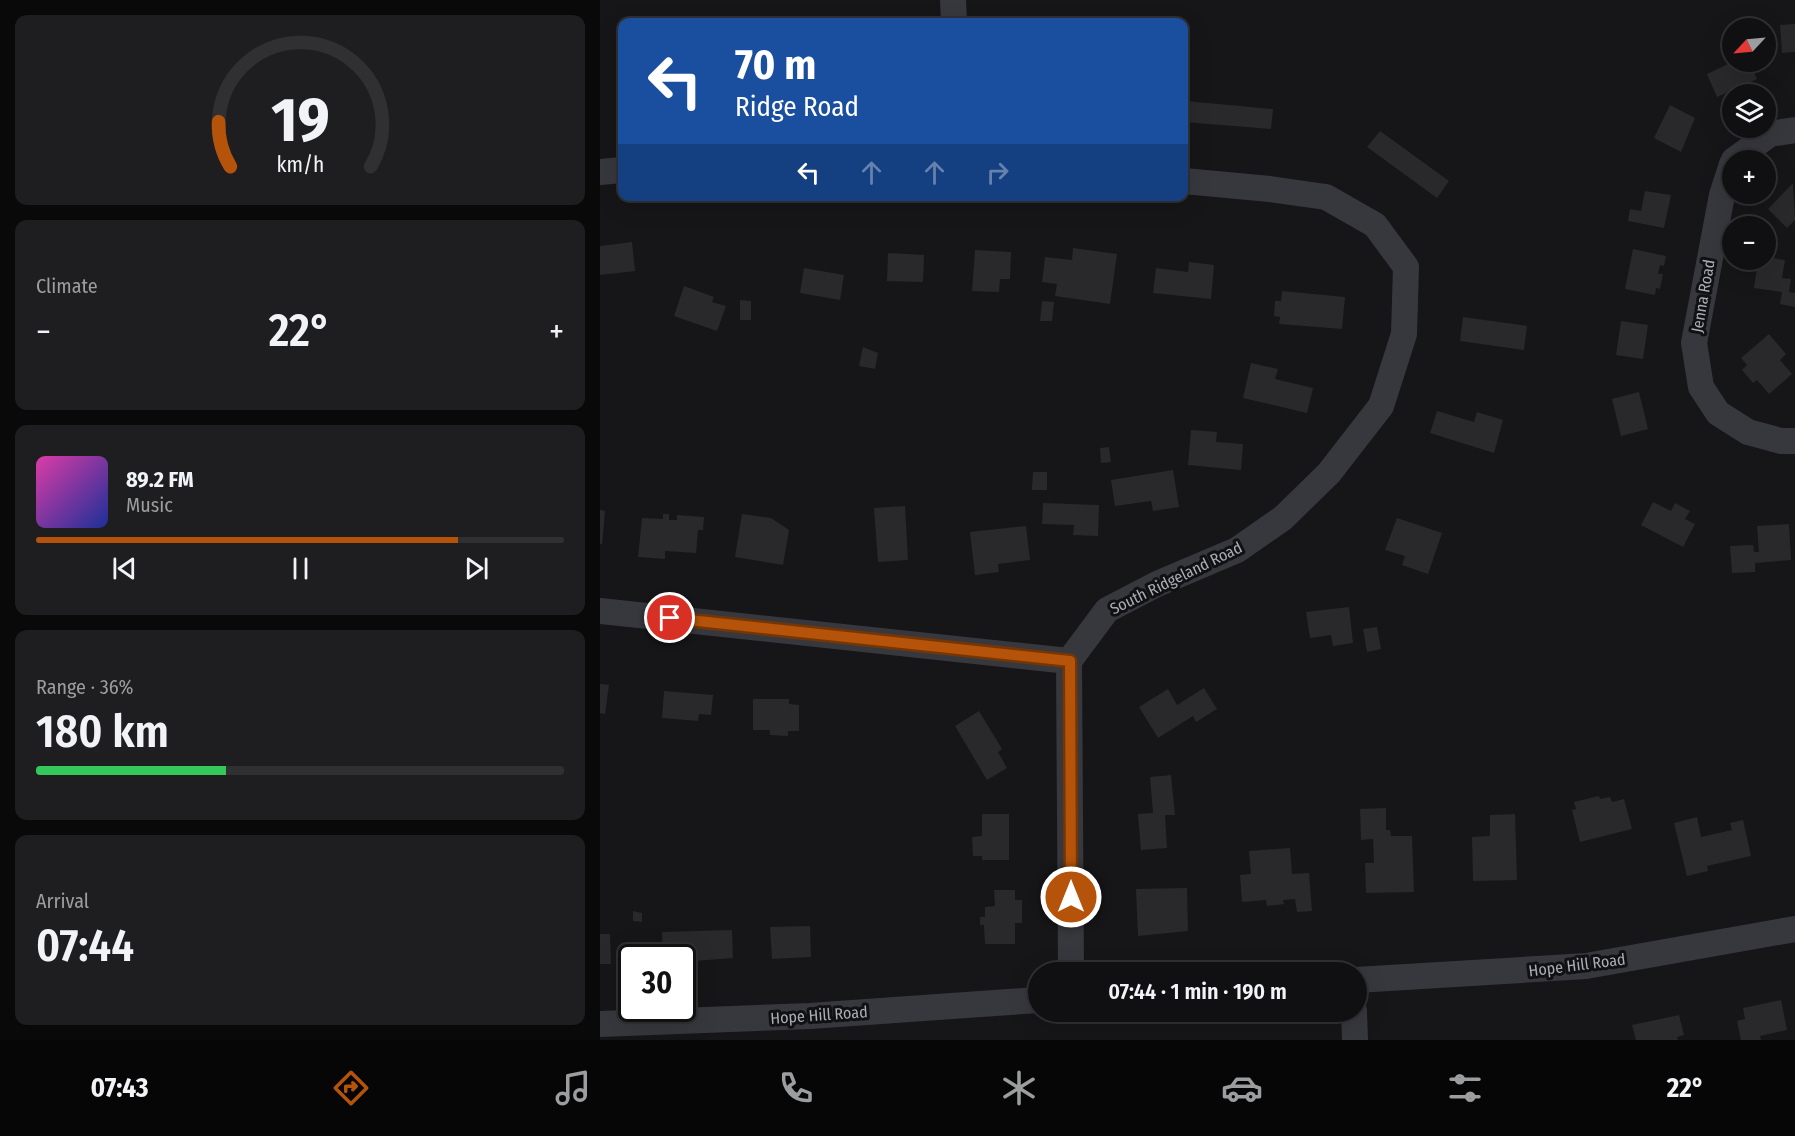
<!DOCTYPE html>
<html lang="en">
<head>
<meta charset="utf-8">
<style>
  body { margin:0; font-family:"Fira Sans Condensed",sans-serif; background:#1e1e20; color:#f1f3f6; height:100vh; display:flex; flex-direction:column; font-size:22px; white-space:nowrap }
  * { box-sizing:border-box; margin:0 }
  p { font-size:20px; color:#9c9d9f }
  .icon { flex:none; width:33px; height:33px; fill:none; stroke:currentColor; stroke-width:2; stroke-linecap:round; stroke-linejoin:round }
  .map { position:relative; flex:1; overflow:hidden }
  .side { display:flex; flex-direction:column; gap:15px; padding:15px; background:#09090a; width:600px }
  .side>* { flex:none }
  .hud { position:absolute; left:18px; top:18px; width:570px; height:183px; border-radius:12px; box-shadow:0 6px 24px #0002,0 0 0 2px #303032; background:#1a4fa0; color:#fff; overflow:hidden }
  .needle { width:39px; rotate:244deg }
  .controls { position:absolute; left:1122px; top:18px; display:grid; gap:12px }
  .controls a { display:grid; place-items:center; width:54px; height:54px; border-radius:50%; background:#101012; box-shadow:0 6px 24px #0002,0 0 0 2px #303032; font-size:30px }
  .speed { position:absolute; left:18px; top:944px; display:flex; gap:12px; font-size:30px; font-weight:700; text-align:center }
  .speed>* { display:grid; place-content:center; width:78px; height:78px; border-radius:50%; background:#101012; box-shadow:0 6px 24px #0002,0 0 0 2px #303032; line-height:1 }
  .speed .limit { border:3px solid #111; border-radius:9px; background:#fff; color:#111 }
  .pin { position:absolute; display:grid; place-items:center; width:51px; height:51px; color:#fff; margin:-26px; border:3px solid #fff; border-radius:50%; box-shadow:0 2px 6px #0007 }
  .me { position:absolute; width:66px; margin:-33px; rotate:0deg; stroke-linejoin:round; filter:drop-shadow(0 0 4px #0008) }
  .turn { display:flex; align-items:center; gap:21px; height:126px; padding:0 18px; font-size:27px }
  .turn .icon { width:78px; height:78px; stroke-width:2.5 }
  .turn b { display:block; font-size:42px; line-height:51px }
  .lanes { display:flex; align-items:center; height:57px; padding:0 18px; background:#0003; justify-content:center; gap:30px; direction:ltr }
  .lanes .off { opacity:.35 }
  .big { font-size:45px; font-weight:600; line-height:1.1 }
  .side .widget { flex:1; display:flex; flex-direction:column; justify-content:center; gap:9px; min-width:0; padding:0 21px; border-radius:12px; background:#1e1e20 }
  .side .dial { align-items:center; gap:0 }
  .dial svg { height:156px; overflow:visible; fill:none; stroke:#303032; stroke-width:7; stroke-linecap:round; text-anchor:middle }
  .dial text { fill:#f1f3f6; stroke:none }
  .song { display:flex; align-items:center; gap:18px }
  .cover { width:72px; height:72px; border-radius:9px; background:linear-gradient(135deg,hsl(320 70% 55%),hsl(230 70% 35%)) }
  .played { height:6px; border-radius:3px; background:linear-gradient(90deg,#b45309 80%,#303032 80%) }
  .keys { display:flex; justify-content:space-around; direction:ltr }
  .heat { display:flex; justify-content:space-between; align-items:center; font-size:33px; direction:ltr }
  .charge { height:9px; border-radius:4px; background:linear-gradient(90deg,#34c759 36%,#303032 0) }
  .trip { position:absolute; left:428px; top:962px; width:339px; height:60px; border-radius:30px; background:#101012; box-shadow:0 6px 24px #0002,0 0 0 2px #303032; font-weight:600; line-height:60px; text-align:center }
  .tabs { display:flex; height:96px; justify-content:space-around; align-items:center; background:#060607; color:#9c9d9f }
  .tabs .icon { width:42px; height:42px }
  .tabs .on { color:#b45309 }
  .tabs b { font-size:27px; color:#f1f3f6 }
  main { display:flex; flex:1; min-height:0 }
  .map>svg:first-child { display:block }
  .building { fill:#29292c }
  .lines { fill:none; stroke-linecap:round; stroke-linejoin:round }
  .street { stroke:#37383d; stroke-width:26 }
  .route-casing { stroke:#753606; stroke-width:15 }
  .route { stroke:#b45309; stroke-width:10 }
  .labels { text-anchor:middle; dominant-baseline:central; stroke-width:6; stroke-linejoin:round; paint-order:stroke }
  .street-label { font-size:16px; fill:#a8adb8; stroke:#111113 }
</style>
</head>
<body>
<main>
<section class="side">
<div class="widget dial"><svg viewBox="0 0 100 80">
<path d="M14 69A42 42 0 1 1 86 69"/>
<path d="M14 69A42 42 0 0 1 8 46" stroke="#b45309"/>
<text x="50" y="56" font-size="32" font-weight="700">19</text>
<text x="50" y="72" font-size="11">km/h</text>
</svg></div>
<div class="widget"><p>Climate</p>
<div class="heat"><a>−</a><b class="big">22°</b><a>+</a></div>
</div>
<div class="widget">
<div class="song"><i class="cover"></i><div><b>89.2 FM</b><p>Music</p></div></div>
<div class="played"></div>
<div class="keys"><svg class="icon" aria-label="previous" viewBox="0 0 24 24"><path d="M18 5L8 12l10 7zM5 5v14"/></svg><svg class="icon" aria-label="pause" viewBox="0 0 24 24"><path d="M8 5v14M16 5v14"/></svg><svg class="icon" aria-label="next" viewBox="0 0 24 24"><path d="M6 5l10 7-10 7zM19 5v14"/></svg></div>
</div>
<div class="widget"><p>Range · 36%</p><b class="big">180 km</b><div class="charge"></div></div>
<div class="widget"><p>Arrival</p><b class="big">07:44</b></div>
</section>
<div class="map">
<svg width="1195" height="1040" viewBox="0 0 1195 1040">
  <rect width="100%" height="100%" fill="#161618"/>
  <!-- building -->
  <path class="building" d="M 1195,24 L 1195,52 L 1182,53 L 1180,25 Z
    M 1132,62 L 1149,62 L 1157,79 L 1117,97 L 1107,74 Z
    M 586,101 L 673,109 L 671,129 L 584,122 Z
    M 1070,105 L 1095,118 L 1081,152 L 1054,138 Z
    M 780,131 L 849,181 L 837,198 L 767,147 Z
    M 1193,183 L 1195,220 L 1187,228 L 1168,209 Z
    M 1045,191 L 1071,195 L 1064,228 L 1028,221 L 1030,209 L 1041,211 Z
    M 32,242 L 35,271 L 0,275 L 0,246 Z
    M 473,248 L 517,254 L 510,304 L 455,296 L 457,284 L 442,282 L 445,257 L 472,260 Z
    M 1033,249 L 1066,256 L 1064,266 L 1060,265 L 1058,274 L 1063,274 L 1060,289 L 1056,288 L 1055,295 L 1025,289 Z
    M 375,250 L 411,252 L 410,279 L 400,279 L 399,292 L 372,291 Z
    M 288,253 L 324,255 L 323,282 L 287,281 Z
    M 1166,257 L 1185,260 L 1182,278 L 1191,279 L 1189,292 L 1195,293 L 1195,307 L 1180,304 L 1182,292 L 1154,288 L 1158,260 L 1166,260 Z
    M 589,262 L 614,265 L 611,299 L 553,293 L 556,268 L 588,272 Z
    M 204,268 L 244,275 L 240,300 L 200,293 Z
    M 84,286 L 114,297 L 112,302 L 126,306 L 117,331 L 74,316 Z
    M 682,291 L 745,297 L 742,329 L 679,324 L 680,317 L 674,316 L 675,301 L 681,301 Z
    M 140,300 L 151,301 L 151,320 L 140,320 Z
    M 442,301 L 454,302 L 452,321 L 440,321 Z
    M 863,317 L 927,326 L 924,350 L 860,341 Z
    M 1021,321 L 1048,325 L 1043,359 L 1016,355 Z
    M 1169,334 L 1186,354 L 1180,360 L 1192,374 L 1169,394 L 1157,380 L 1153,383 L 1142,370 L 1147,365 L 1141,358 Z
    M 263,347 L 278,353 L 275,369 L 259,366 Z
    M 651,363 L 678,369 L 675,379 L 713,388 L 707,413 L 643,398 Z
    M 1039,392 L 1048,429 L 1021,436 L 1012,399 Z
    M 837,411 L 874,422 L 877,412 L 903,420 L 894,453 L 830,433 Z
    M 591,430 L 617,432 L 616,442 L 643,444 L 641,470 L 588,465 Z
    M 509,447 L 511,462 L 501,463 L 500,448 Z
    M 573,470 L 579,507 L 553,511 L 551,501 L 515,506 L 511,480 Z
    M 433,472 L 447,472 L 447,490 L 432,490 Z
    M 1053,502 L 1071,511 L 1075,503 L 1090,511 L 1085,519 L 1095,524 L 1083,547 L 1041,525 Z
    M 443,503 L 499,505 L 498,536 L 473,535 L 474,525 L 442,524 Z
    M 305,506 L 308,560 L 278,562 L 274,508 Z
    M 0,510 L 5,511 L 2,544 L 0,544 Z
    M 63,514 L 69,514 L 69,520 L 77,520 L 77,515 L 104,517 L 103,530 L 98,530 L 96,553 L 65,551 L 65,559 L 38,557 L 42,518 L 63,519 Z
    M 142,514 L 171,518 L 189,530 L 183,565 L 135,557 Z
    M 797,518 L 842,533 L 828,574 L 802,565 L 805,556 L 785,550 Z
    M 1189,524 L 1191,560 L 1155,563 L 1155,572 L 1132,573 L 1130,546 L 1153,545 L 1154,552 L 1159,552 L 1157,526 Z
    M 426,526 L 430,560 L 398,564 L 399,572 L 375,575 L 370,532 Z
    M 749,607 L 753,643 L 733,646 L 731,635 L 710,638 L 706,612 Z
    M 777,627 L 781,649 L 767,652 L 763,629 Z
    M 0,684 L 9,685 L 5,714 L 0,713 Z
    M 604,688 L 617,709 L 596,722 L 593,716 L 558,738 L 539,707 L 568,689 L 577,705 Z
    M 64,691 L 113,695 L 111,715 L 99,714 L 98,721 L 62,718 Z
    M 153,699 L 189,699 L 189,704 L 199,705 L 199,731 L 188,731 L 188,736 L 170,735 L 170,730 L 153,730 Z
    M 379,711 L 402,749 L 398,752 L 407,768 L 387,780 L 355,726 Z
    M 571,775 L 575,815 L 565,815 L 567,848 L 541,850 L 538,814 L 553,813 L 550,777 Z
    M 999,796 L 1000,799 L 1010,797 L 1012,802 L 1024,799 L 1032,829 L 980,842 L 972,810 L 976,809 L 974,802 Z
    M 786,808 L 786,830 L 790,830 L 791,836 L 812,836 L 814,892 L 766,893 L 765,863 L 774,863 L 773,839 L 761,840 L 760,809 Z
    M 382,814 L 409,814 L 409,860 L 382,860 L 382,856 L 373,856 L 372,837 L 382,836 Z
    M 915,814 L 917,880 L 873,881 L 872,837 L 890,836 L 890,815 Z
    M 1097,817 L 1101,837 L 1132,830 L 1130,823 L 1143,820 L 1151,856 L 1107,866 L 1108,871 L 1087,876 L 1074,823 Z
    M 690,848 L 692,874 L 709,873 L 712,911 L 697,912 L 695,899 L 683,900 L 684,904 L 667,906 L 666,900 L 642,902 L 640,875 L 651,874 L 649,851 Z
    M 587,888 L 588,931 L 538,936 L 536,889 Z
    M 394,890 L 415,890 L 415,900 L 422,900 L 422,923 L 415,923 L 415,944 L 385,944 L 384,925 L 380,925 L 380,917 L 385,917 L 385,907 L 395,906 Z
    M 33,911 L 42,913 L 42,922 L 33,921 Z
    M 210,926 L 211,957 L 172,959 L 170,927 Z
    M 132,930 L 133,958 L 82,962 L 82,957 L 63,957 L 62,932 Z
    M 0,934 L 10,934 L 11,964 L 0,964 Z
    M 1181,1000 L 1187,1030 L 1160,1036 L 1161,1040 L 1141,1040 L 1137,1021 L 1145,1019 L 1143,1008 Z
    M 1079,1015 L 1084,1035 L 1077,1037 L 1078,1040 L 1036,1040 L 1032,1025 Z"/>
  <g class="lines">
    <!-- street -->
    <path class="street" d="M 353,0 L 354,22
      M 1134,160 L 1170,134 L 1195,130
      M 1132,164 L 1122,195 L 1094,343 L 1101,387 L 1118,413 L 1148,432 L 1181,441 L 1195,441
      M 0,172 L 22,170
      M 0,611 L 469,661
      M 471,972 L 469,661 L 507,610 L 557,584 L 637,550 L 683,518 L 729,473 L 781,406 L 804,334 L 806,267 L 775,225 L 726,197 L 670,189 L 584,181
      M 756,980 L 986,966 L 1195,929
      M 754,1011 L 755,1040
      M 0,1024 L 210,1016 L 438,1000"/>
  </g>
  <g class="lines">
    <!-- route casing -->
    <g class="route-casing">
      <path id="route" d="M 70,618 L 470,661 L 471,897"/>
    </g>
    <!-- route -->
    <use href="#route" class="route"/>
  </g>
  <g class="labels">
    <!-- street labels -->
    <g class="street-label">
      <text transform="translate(1103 296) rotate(-80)">Jenna Road</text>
      <text transform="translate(576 578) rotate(-26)">South Ridgeland Road</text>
      <text transform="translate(977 965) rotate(-7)">Hope Hill Road</text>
      <text transform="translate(219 1015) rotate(-4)">Hope Hill Road</text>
    </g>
  </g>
</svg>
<div class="controls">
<a><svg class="needle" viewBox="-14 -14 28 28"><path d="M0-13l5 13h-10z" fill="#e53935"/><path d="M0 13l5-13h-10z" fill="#9c9d9f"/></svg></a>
<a><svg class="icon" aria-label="layers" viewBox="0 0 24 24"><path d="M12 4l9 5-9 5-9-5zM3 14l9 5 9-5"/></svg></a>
<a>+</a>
<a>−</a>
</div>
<div class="speed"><div class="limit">30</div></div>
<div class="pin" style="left:70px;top:618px;background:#d93025"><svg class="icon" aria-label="arrive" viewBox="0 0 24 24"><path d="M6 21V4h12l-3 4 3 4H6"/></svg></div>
<svg class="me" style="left:471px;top:897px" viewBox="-20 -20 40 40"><circle r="17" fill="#b45309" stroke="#fff" stroke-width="3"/><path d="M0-11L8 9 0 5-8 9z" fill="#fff"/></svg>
<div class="trip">07:44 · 1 min · 190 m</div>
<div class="hud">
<div class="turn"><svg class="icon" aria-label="left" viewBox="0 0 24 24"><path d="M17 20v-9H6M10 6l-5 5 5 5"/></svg><div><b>70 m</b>Ridge Road</div></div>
<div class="lanes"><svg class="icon" aria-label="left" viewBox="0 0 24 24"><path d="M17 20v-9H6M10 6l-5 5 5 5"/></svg><svg class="icon off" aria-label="ahead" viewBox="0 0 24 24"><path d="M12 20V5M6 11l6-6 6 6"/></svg><svg class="icon off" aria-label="ahead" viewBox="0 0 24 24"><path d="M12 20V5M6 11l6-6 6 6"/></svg><svg class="icon off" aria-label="right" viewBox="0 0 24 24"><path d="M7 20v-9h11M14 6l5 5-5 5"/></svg></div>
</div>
</div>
</main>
<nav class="tabs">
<b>07:43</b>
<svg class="icon on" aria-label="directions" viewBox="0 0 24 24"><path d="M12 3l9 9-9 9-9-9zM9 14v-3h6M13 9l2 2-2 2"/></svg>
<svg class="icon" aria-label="music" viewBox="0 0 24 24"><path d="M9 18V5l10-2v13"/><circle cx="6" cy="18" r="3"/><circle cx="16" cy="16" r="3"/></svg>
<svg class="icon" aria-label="phone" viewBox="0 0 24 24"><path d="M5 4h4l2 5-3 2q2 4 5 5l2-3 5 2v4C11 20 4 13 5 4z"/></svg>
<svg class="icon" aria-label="climate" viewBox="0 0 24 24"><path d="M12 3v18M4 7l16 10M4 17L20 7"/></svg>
<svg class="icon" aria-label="car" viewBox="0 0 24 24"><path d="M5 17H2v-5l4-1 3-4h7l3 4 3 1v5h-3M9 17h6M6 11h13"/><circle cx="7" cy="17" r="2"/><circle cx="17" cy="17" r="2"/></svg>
<svg class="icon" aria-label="filters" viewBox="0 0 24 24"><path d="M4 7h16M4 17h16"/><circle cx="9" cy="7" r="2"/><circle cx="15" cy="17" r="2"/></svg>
<b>22°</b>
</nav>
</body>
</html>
